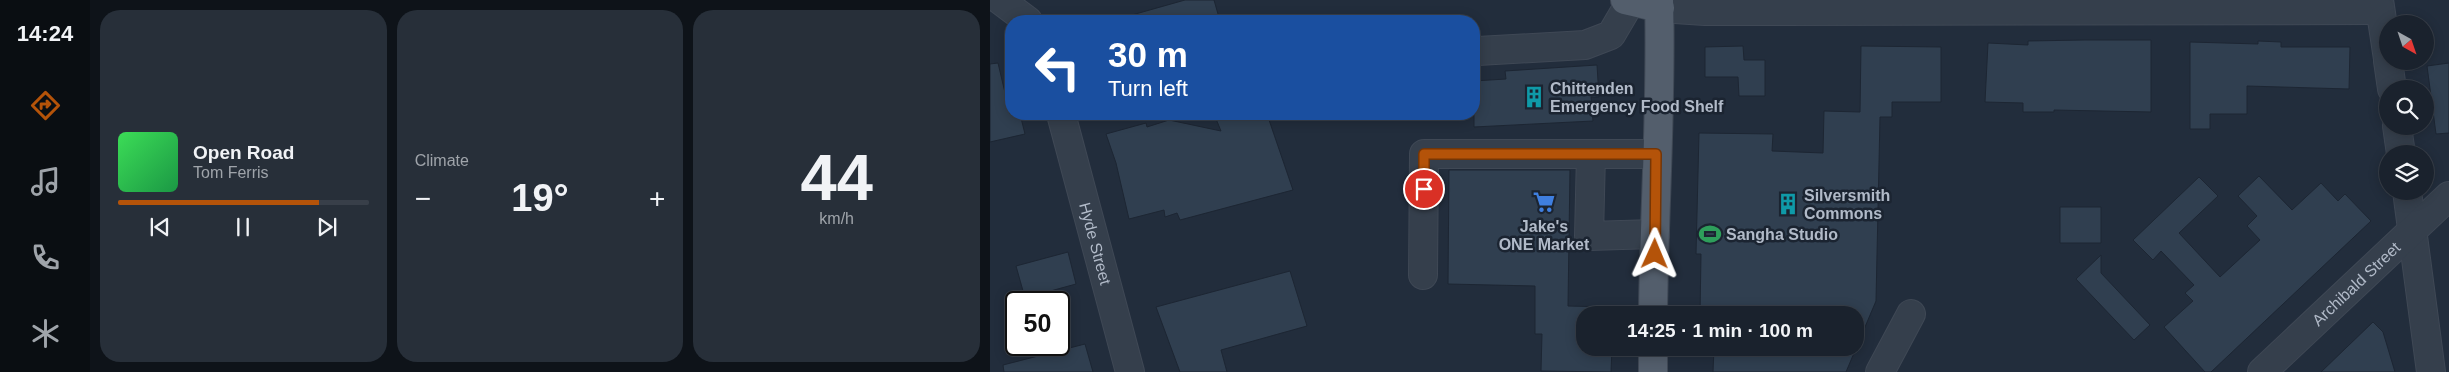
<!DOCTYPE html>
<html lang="en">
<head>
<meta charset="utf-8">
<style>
  body { margin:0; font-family:Helvetica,sans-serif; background:#272f39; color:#f1f3f6; height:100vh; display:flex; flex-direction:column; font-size:19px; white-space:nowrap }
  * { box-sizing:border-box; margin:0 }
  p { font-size:16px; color:#9fa4aa }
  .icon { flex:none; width:28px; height:28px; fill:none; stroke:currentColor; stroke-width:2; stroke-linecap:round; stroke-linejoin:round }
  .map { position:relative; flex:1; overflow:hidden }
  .panel { display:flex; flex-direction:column; gap:10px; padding:10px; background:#0e1319; width:900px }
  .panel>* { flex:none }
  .hud { position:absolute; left:15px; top:15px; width:475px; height:105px; border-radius:20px; box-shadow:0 2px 12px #0003,0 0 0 1px #383f49; background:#1a4fa0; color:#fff; overflow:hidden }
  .needle { width:32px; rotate:140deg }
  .tools { position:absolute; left:1389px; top:15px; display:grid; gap:10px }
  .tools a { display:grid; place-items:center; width:55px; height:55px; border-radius:50%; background:#1a222d; box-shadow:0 2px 12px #0003,0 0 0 1px #383f49; font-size:25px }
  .speed { position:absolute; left:15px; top:291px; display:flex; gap:10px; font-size:25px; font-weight:700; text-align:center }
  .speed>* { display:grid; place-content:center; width:65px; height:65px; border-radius:50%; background:#1a222d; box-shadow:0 2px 12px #0003,0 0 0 1px #383f49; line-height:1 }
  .speed .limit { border:2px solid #111; border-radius:8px; background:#fff; color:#111 }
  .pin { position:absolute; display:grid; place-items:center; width:42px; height:42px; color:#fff; margin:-21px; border:2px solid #fff; border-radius:50%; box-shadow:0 1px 5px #0007 }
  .me { position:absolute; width:55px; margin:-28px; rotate:1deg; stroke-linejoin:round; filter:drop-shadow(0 0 4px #0008) }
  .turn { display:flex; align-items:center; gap:18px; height:105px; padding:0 20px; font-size:22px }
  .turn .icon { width:65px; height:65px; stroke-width:2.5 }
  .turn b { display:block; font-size:35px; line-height:42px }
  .big { font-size:38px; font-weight:600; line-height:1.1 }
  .panel .tile { flex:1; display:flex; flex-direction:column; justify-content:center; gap:8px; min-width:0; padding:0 18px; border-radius:20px; background:#272f39 }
  .panel .dial { align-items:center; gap:0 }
  .dial b { font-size:65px; line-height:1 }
  .song { display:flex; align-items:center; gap:15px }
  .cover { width:60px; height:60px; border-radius:8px; background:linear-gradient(135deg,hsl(130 70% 55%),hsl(140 70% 35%)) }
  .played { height:5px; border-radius:2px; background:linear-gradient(90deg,#b45309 80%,#383f49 80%) }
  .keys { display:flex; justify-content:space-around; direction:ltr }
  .heat { display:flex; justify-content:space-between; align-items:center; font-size:28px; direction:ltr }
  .panel .tiles { flex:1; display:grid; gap:10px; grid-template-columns:repeat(3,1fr) }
  .trip { position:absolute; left:586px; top:306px; width:288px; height:50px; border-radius:20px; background:#1a222d; box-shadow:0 2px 12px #0003,0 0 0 1px #383f49; font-weight:600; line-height:50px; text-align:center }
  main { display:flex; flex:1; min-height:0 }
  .tab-bar { display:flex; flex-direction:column; width:90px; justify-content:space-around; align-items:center; background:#0a0e12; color:#9fa4aa }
  .tab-bar .icon { width:35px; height:35px }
  .tab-bar .active { color:#b45309 }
  .tab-bar b { font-size:22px; color:#f1f3f6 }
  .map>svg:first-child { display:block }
  .building { fill:#303f50; stroke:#1d2633 }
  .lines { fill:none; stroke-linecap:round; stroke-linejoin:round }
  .minor-casing { stroke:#3f4855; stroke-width:30 }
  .major-casing { stroke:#3f4855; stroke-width:30 }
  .minor { stroke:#353f4c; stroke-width:28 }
  .major { stroke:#535e6c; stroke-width:28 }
  .route-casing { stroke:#753606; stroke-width:12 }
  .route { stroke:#b45309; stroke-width:9 }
  .labels { text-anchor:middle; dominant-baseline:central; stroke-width:5; stroke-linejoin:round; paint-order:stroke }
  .poi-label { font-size:16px; font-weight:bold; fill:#b1bac8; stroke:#1b2431; text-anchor:start }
  .street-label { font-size:16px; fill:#b1bac8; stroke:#1b2431 }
</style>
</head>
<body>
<main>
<nav class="tab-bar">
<b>14:24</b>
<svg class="icon active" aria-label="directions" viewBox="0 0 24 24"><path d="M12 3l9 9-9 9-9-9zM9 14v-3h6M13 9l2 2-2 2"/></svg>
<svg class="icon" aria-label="music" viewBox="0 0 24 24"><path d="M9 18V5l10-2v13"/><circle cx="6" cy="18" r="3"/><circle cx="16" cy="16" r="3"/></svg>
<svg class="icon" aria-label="phone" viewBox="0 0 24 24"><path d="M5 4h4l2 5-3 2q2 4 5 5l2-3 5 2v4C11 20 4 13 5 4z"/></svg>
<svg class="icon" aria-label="climate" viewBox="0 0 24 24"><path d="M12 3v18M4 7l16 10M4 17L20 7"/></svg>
</nav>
<section class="panel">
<div class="tiles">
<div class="tile">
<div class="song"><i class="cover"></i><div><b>Open Road</b><p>Tom Ferris</p></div></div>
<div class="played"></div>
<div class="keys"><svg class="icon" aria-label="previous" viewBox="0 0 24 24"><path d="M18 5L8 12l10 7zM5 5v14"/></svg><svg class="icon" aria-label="pause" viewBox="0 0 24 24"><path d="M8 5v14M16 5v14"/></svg><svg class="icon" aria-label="next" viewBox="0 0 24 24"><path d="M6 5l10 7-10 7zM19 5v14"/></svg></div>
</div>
<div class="tile"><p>Climate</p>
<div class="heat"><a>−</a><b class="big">19°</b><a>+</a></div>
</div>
<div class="tile dial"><b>44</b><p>km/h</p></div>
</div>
</section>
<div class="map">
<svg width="1459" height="372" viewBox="0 0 1459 372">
  <rect width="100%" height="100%" fill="#222d3c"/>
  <!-- building -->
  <path class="building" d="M 195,0 L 224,0 L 230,21 L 142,21 L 142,15 Z
    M 1094,40 L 1161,40 L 1161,112 L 1064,110 L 1064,112 L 1033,112 L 1033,103 L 995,102 L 998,43 L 1038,45 L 1038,41 Z
    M 1268,41 L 1291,42 L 1291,47 L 1360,47 L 1359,89 L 1257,86 L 1257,114 L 1220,114 L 1220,129 L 1200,129 L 1200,42 L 1268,44 Z
    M 753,46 L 754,60 L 775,60 L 775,96 L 749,96 L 748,77 L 715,77 L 715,47 Z
    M 871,46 L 951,47 L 951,102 L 902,102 L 902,117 L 890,117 L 886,301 L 856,372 L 723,372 L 724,348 L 865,348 L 865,315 L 710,315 L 711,254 L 706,254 L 709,133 L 783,134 L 782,151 L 833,153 L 834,111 L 870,112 Z
    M 8,63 L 20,114 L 30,114 L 35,134 L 0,142 L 0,64 Z
    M 1459,63 L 1459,133 L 1446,134 L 1437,66 Z
    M 607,65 L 609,97 L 601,97 L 603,121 L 484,127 L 484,81 L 516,79 L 515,71 Z
    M 224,114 L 277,114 L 303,190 L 190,220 L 187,213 L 175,217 L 174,210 L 139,219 L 126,163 L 116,134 L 156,123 L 157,127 L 179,120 L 231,131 Z
    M 459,170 L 580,170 L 578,306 L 620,307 L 620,315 L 595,315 L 595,348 L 622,348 L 621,372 L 551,371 L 552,334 L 545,334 L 545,286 L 458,284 Z
    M 1269,176 L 1302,210 L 1331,183 L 1348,201 L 1355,194 L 1381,221 L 1221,372 L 1215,372 L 1174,327 L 1203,301 L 1195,293 L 1204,285 L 1171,251 L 1163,260 L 1143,240 L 1209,177 L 1228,196 L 1189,233 L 1230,277 L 1270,240 L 1257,226 L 1267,216 L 1248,196 Z
    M 1070,207 L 1111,207 L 1111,243 L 1070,243 Z
    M 78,252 L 86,284 L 35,298 L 26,266 Z
    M 1111,255 L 1111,273 L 1160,325 L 1144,340 L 1086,279 Z
    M 300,271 L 317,326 L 231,350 L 237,372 L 190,372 L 166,307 Z
    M 1383,322 L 1393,332 L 1405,372 L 1331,372 Z
    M 95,344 L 103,372 L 14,372 L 13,365 Z"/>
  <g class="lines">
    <!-- minor casing -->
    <g class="minor-casing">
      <g id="minor">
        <path d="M 10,0 L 38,21"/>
        <path d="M 1389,0 L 1398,59"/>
        <path d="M 670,8 L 715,11 L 1390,10"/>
        <path d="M 488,51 L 595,45 L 621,35 L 641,1"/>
        <path d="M 1398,61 L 1402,89"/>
        <path id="s1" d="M 71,114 L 140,372"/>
        <path d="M 1407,126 L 1411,154"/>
        <path d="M 601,154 L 599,236 L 665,234"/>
        <path d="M 1417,191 L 1441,372"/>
        <path d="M 433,275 L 434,154 L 666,154"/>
        <path d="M 890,372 L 921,314"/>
        <path id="s2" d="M 1272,372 L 1459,196"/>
      </g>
    </g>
    <!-- major casing -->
    <g class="major-casing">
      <path id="major" d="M 635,0 L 670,8
        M 663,315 C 664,210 672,105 669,0
        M 663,348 L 663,372"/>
    </g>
    <!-- minor -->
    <use href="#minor" class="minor"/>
    <!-- major -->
    <use href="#major" class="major"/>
  </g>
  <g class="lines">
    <!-- route casing -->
    <g class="route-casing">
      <path id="route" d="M 434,189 L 434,154 L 666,154 L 665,254"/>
    </g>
    <!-- route -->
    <use href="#route" class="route"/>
  </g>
  <!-- icons -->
  <defs>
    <g id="building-bare" transform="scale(1.725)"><path d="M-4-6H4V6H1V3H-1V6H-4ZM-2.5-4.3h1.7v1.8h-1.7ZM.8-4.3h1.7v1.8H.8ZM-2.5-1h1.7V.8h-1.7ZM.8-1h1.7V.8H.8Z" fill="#0f9aa8" stroke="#1b2431" stroke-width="2.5" paint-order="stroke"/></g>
    <g id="supermarket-bare" transform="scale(1.725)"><path d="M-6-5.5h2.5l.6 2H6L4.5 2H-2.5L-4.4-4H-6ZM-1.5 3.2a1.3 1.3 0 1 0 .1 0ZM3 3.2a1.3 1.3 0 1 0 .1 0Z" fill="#3f7fe0" stroke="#1b2431" stroke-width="2.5" paint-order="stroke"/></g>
    <g id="stadium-bare" transform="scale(1.725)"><path d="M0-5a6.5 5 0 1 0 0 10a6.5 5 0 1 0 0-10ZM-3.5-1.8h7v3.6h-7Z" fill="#2e9e5b" stroke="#1b2431" stroke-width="2.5" paint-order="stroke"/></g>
  </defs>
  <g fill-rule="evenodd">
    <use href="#building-bare" x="544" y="97"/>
    <use href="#supermarket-bare" x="554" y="202"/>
    <use href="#building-bare" x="798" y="204"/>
    <use href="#stadium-bare" x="720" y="234"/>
  </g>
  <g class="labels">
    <!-- poi labels -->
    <g class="poi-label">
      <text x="560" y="88">Chittenden<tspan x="560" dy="18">Emergency Food Shelf</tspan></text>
      <text x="814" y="195">Silversmith<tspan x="814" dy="18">Commons</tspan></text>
      <text x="554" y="226" text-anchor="middle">Jake's<tspan x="554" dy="18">ONE Market</tspan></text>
      <text x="736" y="234">Sangha Studio</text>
    </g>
    <!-- street labels -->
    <g class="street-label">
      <text stroke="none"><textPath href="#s1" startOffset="134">Hyde Street</textPath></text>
      <text stroke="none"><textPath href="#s2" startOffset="129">Archibald Street</textPath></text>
    </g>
  </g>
</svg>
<div class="tools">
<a><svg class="needle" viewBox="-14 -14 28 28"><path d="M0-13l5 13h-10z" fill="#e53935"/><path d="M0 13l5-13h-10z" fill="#9fa4aa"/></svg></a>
<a><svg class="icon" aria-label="search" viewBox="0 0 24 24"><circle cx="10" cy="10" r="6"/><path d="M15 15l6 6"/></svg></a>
<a><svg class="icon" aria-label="layers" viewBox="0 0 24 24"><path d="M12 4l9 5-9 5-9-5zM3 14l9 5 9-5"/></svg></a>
</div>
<div class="speed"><div class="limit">50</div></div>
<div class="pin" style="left:434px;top:189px;background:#d93025"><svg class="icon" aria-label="arrive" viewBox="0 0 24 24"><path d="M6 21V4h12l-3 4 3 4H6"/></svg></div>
<svg class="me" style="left:665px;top:254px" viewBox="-20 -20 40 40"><path d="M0-17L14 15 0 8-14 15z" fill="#b45309" stroke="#fff" stroke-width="4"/></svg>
<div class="trip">14:25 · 1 min · 100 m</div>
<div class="hud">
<div class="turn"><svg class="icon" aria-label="left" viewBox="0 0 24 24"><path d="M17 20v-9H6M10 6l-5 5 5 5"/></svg><div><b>30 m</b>Turn left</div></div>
</div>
</div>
</main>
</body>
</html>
